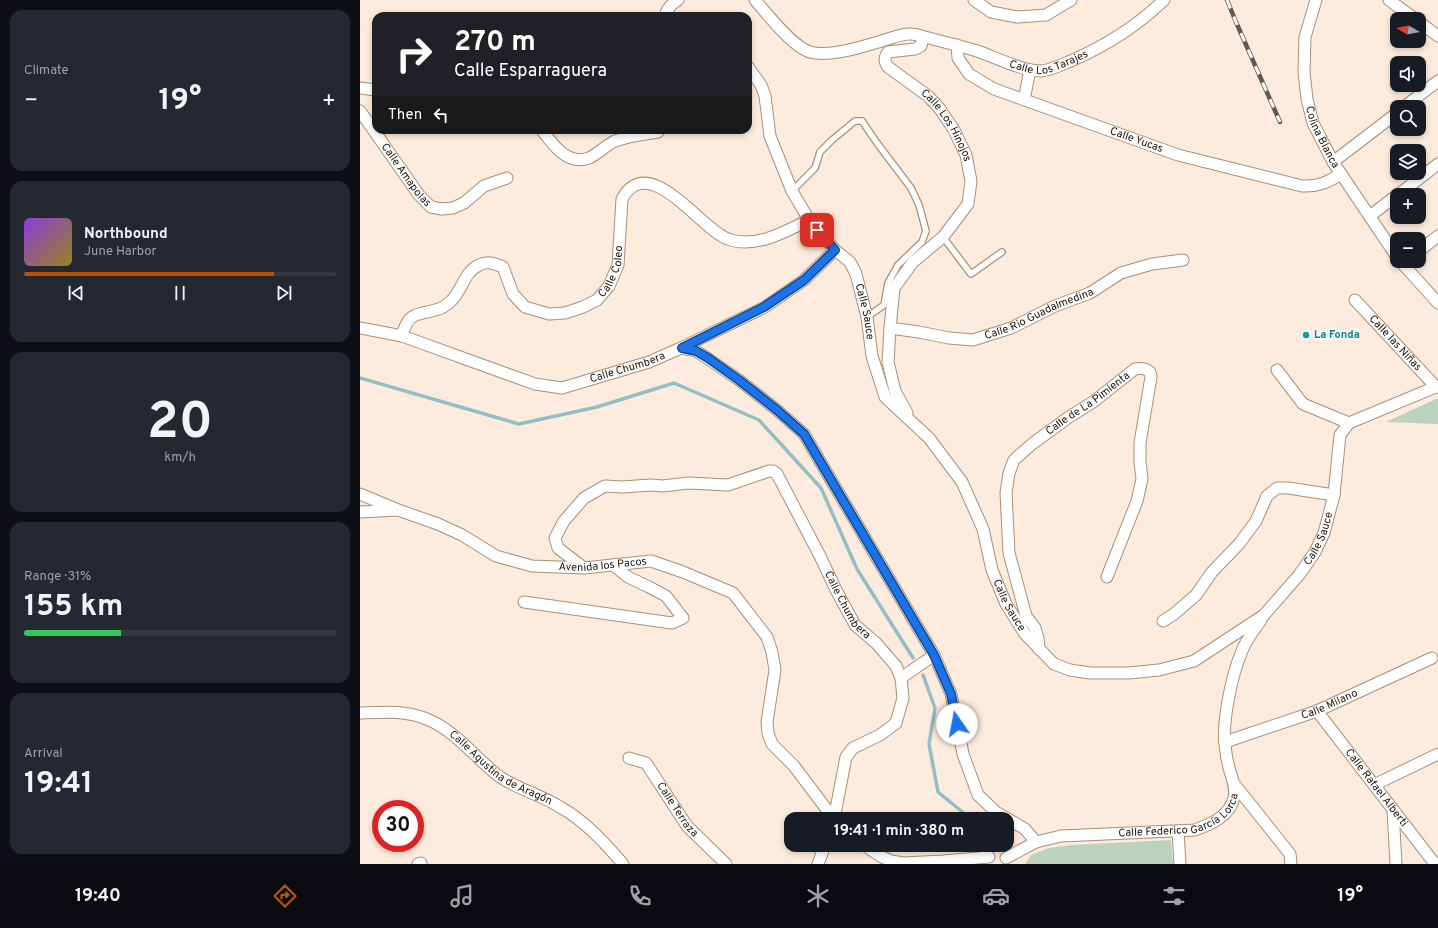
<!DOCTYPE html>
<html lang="en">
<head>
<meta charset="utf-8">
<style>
  body { margin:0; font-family:Overpass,sans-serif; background:#242831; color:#f1f3f6; height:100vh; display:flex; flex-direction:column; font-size:15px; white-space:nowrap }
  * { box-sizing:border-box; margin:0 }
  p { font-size:13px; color:#9ea1a6 }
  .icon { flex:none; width:22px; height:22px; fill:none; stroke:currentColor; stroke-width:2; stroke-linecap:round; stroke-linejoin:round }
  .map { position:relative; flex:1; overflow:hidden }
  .sheet { display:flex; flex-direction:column; gap:10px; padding:10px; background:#0d0f14; width:360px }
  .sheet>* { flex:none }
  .top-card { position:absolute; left:12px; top:12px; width:380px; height:122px; border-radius:12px; box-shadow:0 2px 6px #0003; background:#202124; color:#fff; overflow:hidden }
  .needle { width:26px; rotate:279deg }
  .fabs { position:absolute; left:1030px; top:12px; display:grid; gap:8px }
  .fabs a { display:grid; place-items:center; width:36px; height:36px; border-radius:8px; background:#171b24; box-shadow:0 2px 6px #0003; font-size:20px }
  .speed { position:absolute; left:12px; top:800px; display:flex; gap:8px; font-size:20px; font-weight:700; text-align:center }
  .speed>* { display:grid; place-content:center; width:52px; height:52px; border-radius:50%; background:#171b24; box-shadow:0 2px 6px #0003; line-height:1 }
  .speed .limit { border:6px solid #d22; background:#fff; color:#111 }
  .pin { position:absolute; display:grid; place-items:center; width:34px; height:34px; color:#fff; margin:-17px; border-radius:8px; box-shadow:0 2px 6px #0006 }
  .me { position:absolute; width:44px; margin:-22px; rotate:348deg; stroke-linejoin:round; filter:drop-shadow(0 0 3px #0008) }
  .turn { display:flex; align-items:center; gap:14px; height:84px; padding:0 16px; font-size:18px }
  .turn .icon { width:52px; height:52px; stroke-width:2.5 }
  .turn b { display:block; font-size:28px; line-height:34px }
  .then { display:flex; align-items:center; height:38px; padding:0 16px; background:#0003; gap:8px; font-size:15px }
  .big { font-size:30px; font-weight:700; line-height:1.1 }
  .sheet .card { flex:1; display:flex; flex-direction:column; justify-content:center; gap:6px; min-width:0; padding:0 14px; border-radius:12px; background:#242831 }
  .sheet .dial { align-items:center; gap:0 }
  .dial b { font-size:52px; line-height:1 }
  .song { display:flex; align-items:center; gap:12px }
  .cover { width:48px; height:48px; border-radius:6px; background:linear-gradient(135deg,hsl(270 70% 55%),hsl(50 70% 35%)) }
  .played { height:4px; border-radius:2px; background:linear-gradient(90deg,#b45309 80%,#363941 80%) }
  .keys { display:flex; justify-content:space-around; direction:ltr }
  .heat { display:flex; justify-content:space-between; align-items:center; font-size:22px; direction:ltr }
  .charge { height:6px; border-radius:3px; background:linear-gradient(90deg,#34c759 31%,#363941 0) }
  .trip { position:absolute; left:424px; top:812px; width:230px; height:40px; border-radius:12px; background:#171b24; box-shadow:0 2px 6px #0003; font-weight:700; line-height:40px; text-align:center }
  .menu { display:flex; height:64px; justify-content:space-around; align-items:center; background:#090b0e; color:#9ea1a6 }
  .menu .icon { width:28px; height:28px }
  .menu .on { color:#b45309 }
  .menu b { font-size:18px; color:#f1f3f6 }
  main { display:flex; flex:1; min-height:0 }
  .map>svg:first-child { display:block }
  .green { fill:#bbd2be }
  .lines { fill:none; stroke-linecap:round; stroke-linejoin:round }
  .stream { stroke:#93bec4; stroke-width:3.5 }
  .lane-casing { stroke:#a98f78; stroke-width:8 }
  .street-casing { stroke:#a98f78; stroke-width:13 }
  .lane { stroke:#fff; stroke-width:5.5 }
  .street { stroke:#fff; stroke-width:11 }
  .rail-casing { stroke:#64584d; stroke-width:4.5 }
  .rail { stroke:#fdfdfd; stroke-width:3; stroke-dasharray:9; stroke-linecap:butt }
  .route-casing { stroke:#114b97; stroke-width:10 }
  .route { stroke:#1a73e8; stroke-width:7 }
  .culture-dot { fill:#0f9aa8; stroke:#fdfdfd; stroke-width:1.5 }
  .labels { text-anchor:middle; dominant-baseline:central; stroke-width:3; stroke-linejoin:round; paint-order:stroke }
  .street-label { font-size:11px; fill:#1c120a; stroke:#fdfdfd }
  .culture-label { font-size:11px; font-weight:bold; fill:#0d838f; stroke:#fdfdfd; text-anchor:start }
</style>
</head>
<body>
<main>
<section class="sheet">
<div class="card"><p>Climate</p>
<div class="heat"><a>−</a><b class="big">19°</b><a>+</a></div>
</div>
<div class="card">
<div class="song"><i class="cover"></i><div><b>Northbound</b><p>June Harbor</p></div></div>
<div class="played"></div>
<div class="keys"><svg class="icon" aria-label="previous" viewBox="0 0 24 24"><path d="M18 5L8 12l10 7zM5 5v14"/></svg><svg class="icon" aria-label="pause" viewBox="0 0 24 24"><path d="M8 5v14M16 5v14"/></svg><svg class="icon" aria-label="next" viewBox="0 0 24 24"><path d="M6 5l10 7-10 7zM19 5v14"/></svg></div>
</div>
<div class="card dial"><b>20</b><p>km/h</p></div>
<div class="card"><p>Range · 31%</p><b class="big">155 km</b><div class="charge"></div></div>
<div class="card"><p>Arrival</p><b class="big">19:41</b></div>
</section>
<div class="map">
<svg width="1078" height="864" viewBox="0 0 1078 864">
  <rect width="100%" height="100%" fill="#fdecdd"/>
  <!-- green -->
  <path class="green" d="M 1078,398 L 1078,424 L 1026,422 Z
    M 811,840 L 813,864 L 665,864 L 671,855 L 689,848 L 712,845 Z"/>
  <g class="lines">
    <!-- stream -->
    <path class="stream" d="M 0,378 L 159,424 L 237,407 L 314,383 L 399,420 L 461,488 L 497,569 L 553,658
      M 563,675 L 575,708 L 569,744 L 578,792 L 611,819"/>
    <!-- lane casing -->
    <g class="lane-casing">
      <path id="lane" d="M 432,191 L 455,168 L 460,152 L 472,140 L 495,121 L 502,121 L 517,143 L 551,188 L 559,205 L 566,231 L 562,242 L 538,265 L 528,283 L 524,305 L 507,317
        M 583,237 L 611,274 L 642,252"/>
    </g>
    <!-- street casing -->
    <g class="street-casing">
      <g id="street">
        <path id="s1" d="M 395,0 C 407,14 433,47 450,52 C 470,58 508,45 528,39 C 538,36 550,31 561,36 L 562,41 L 561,46 L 555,49 L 528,52 C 524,58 524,61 528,67 L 568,96 L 580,109 L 594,130 L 606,155 L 611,181 L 608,204 L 583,237 L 553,262 L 534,288 L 530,328 L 528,362 L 535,391 L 547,413"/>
        <path d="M 614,0 L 631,12 L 657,17 L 686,15 L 711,0"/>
        <path id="s2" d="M 956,0 L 945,37 L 944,72 L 947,99 L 953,123 L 973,162 L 1037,257"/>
        <path d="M 1029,0 L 1055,19"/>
        <path d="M 305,16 C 307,8 311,4 318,0"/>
        <path d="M 1059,22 L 1078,36"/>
        <path id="s3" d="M 561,36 C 579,41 598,45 617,51 C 635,57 662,71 681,71 C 692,70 703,64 713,60 C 747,45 777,26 804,0"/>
        <path id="s4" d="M 597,45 L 598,58 L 609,74 L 634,89 L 818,155 L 942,186 C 958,187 968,182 981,174"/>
        <path id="s5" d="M 388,67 L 401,85 L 405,96 L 410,136 L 432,191 L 449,220 L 475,250 L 490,262 L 496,274 L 507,317 L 512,356 L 525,397 L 569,438 L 602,482 L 623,529 L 632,570 L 646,604 L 665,634 L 694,664 L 710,670 L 730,673 L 769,673 L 799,670 L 834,661 L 904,615 L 939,575 L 955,552 L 964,533 L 974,495 L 980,435 L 989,423 L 1078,386"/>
        <path d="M 0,88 L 16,90"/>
        <path d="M 664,100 L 670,70"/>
        <path d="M 1044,107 L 1078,81"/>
        <path id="s6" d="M 0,111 L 59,195 L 71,207 L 82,209 L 93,208 L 104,203 L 124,186 L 147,178"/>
        <path d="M 182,130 C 193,145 208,166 229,158 C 238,154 246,145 255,141 C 269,136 283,134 298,132"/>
        <path d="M 973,162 L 1037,113"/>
        <path d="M 1038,195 L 1078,164"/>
        <path d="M 1010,216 L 1037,195"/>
        <path d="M 1059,251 L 1078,236"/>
        <path d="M 1040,261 L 1078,303"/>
        <path id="s7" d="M 995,300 L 1076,387"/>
        <path id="s8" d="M 0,328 L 42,336 L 175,384 L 202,388 L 289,362 L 321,348 L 336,351 L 347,358 L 379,380 L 417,410 L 444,434 L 574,655 L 591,694 L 603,754 L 618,795 L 636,812 L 665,829 L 676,842"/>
        <path id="s9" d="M 530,328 L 559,332 L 589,338 L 613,340 L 651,328 L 695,306 L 730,293 L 761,273 L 792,264 L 823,260"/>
        <path id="s10" d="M 42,336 C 43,333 44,328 46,325 C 51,312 64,314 75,310 C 81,309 86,306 91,301 C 102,291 104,272 119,265 C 127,261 134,263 143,267 L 153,294 L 165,307 L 189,314 L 205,313 L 223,307 L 237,300 L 249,286 L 258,265 L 262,199 C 289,150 341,230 368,239 C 395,249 425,232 449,220"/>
        <path d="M 321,348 L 405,307 L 444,280 L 475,250"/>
        <path d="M 917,370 L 943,404 L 989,423"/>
        <path d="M 0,494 L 36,509"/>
        <path id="s11" d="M 0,512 L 38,510 L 78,524 L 102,535 L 136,556 L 172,566 L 224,568 L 291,561 L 323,572 L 373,593 L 407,637 L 412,652 L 415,670 L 407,722 L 408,733 L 412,744 L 434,766 L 474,819"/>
        <path id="s12" d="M 224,568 L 198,548 L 195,538 L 204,521 L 224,498 L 245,486 L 262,487 L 291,485 L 303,486 L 328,483 L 368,485 L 409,471 L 413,471 L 417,474 L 460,556 L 476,590 L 495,625 L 516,643 L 536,666 L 541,678 L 543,698 L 536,723 L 520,735 L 493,748 L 486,757 L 474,819"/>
        <path d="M 164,602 L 312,623 L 323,618 L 306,596 L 289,587 L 268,577 L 253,565"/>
        <path d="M 803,621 L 814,614 L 836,595 L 852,572 L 879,544 L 896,521 L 907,496 L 917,488 L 928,488 L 974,495"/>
        <path id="s13" d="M 679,649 L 678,638 L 675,628 L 666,616 L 649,553 L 646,493 L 649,473 L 654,460 L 672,444 L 709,417 L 733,402 L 775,369 C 781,368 785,368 790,372 L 791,377 L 780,443 L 780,462 L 782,479 L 777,501 L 747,577"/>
        <path d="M 541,678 L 574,655"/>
        <path id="s14" d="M 957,711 L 1075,864"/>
        <path id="s15" d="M 0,713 C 23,712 47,710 69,720 C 97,732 116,759 140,777 C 160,790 181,795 200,807 C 225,821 245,843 263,864"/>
        <path id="s16" d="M 865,742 L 957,711 L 1072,658"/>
        <path id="s17" d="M 269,758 L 286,763 L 327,826 L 366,864"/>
        <path d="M 875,785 L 930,854 L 931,864"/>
        <path d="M 1014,785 L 1078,754"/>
        <path d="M 1033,811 L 1036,864"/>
        <path d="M 818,831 L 820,864"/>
        <path d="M 504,845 L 520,856 L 531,861 L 544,863 L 583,861 L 629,857"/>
        <path id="s18" d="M 646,858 L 676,842 L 701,836 L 835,830 C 851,824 869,817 874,798 C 877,785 870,776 868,763 C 866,757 866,751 865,745 C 862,721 872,674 882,651 C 886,640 894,630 901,620"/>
        <path d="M 58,864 L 61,863"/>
        <path d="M 458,864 L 465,845"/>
      </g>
    </g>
    <!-- lane -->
    <use href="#lane" class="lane"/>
    <!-- street -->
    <use href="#street" class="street"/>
    <!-- rail casing -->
    <g class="rail-casing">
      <path id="rail" d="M 867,0 L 876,22 L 920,122"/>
    </g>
    <!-- rail -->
    <use href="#rail" class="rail"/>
  </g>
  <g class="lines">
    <!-- route casing -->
    <g class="route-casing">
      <path id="route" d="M 457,230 L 475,250 L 444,280 L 404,307 L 322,348 L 336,351 L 348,358 L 379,380 L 417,410 L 444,434 L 574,655 L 591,694 L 597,724"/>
    </g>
    <!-- route -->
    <use href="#route" class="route"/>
  </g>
  <!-- markers -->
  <circle class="culture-dot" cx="946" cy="335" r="4"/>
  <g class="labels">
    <!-- street labels -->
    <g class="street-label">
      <text stroke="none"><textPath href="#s3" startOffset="134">Calle Los Tarajes</textPath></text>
      <text stroke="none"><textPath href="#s1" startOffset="335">Calle Los Hinojos</textPath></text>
      <text stroke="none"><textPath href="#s2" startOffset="142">Colina Blanca</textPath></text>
      <text stroke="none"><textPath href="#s4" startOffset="213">Calle Yucas</textPath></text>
      <text stroke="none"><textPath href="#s6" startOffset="79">Calle Amapolas</textPath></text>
      <text stroke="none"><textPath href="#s10" startOffset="291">Calle Coleo</textPath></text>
      <text stroke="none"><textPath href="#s5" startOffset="278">Calle Sauce</textPath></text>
      <text stroke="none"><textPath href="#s9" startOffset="155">Calle Rio Guadalmedina</textPath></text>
      <text stroke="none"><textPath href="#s7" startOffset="59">Calle las Niñas</textPath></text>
      <text stroke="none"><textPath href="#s8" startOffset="280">Calle Chumbera</textPath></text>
      <text stroke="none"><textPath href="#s13" startOffset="289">Calle de La Pimienta</textPath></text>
      <text stroke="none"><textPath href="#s5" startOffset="1010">Calle Sauce</textPath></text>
      <text stroke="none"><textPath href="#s11" startOffset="255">Avenida los Pacos</textPath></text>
      <text stroke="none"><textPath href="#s12" startOffset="442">Calle Chumbera</textPath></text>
      <text stroke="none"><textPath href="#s5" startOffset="614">Calle Sauce</textPath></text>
      <text stroke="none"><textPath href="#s16" startOffset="111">Calle Milano</textPath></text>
      <text stroke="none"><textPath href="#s15" startOffset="157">Calle Agustina de Aragón</textPath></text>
      <text stroke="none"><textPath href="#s14" startOffset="97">Calle Rafael Alberti</textPath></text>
      <text stroke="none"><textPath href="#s17" startOffset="74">Calle Terraza</textPath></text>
      <text stroke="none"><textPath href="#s18" startOffset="184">Calle Federico García Lorca</textPath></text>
    </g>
    <!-- culture labels -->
    <g class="culture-label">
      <text x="954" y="335">La Fonda</text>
    </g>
  </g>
</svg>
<div class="fabs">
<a><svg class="needle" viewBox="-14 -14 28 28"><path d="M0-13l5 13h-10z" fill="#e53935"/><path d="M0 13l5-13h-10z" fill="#9ea1a6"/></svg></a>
<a><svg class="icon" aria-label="sound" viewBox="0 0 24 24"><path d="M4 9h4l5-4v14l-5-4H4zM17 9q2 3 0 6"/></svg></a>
<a><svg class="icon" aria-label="search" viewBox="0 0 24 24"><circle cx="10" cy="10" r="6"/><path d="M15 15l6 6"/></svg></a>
<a><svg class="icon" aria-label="layers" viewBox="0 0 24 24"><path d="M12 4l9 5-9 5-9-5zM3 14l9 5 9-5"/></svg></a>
<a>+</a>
<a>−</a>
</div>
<div class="speed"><div class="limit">30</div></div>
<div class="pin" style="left:457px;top:230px;background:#d93025"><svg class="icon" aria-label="arrive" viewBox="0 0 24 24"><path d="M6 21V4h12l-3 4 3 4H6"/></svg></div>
<svg class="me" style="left:597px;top:724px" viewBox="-20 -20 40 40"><circle r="19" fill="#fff"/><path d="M0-13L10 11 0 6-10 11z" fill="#1a73e8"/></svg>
<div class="trip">19:41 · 1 min · 380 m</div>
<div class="top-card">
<div class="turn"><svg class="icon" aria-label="right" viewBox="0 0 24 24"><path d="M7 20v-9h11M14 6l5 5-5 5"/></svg><div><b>270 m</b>Calle Esparraguera</div></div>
<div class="then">Then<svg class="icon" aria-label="left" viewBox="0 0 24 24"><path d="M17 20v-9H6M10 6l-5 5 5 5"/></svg></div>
</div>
</div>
</main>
<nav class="menu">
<b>19:40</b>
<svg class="icon on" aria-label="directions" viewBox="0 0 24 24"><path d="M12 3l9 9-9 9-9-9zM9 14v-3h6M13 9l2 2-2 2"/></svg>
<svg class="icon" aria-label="music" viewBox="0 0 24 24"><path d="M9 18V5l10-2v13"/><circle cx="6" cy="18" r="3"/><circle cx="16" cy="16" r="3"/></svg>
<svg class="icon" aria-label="phone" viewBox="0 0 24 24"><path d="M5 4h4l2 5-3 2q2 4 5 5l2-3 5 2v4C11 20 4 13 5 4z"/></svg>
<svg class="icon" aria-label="climate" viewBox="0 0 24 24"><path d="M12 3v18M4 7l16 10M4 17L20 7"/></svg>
<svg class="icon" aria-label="car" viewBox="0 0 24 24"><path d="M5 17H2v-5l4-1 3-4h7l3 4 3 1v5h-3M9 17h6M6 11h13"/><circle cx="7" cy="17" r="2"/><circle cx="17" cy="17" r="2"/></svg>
<svg class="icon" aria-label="filters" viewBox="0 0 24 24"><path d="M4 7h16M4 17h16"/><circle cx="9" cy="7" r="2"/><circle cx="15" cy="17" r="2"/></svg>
<b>19°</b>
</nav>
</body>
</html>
